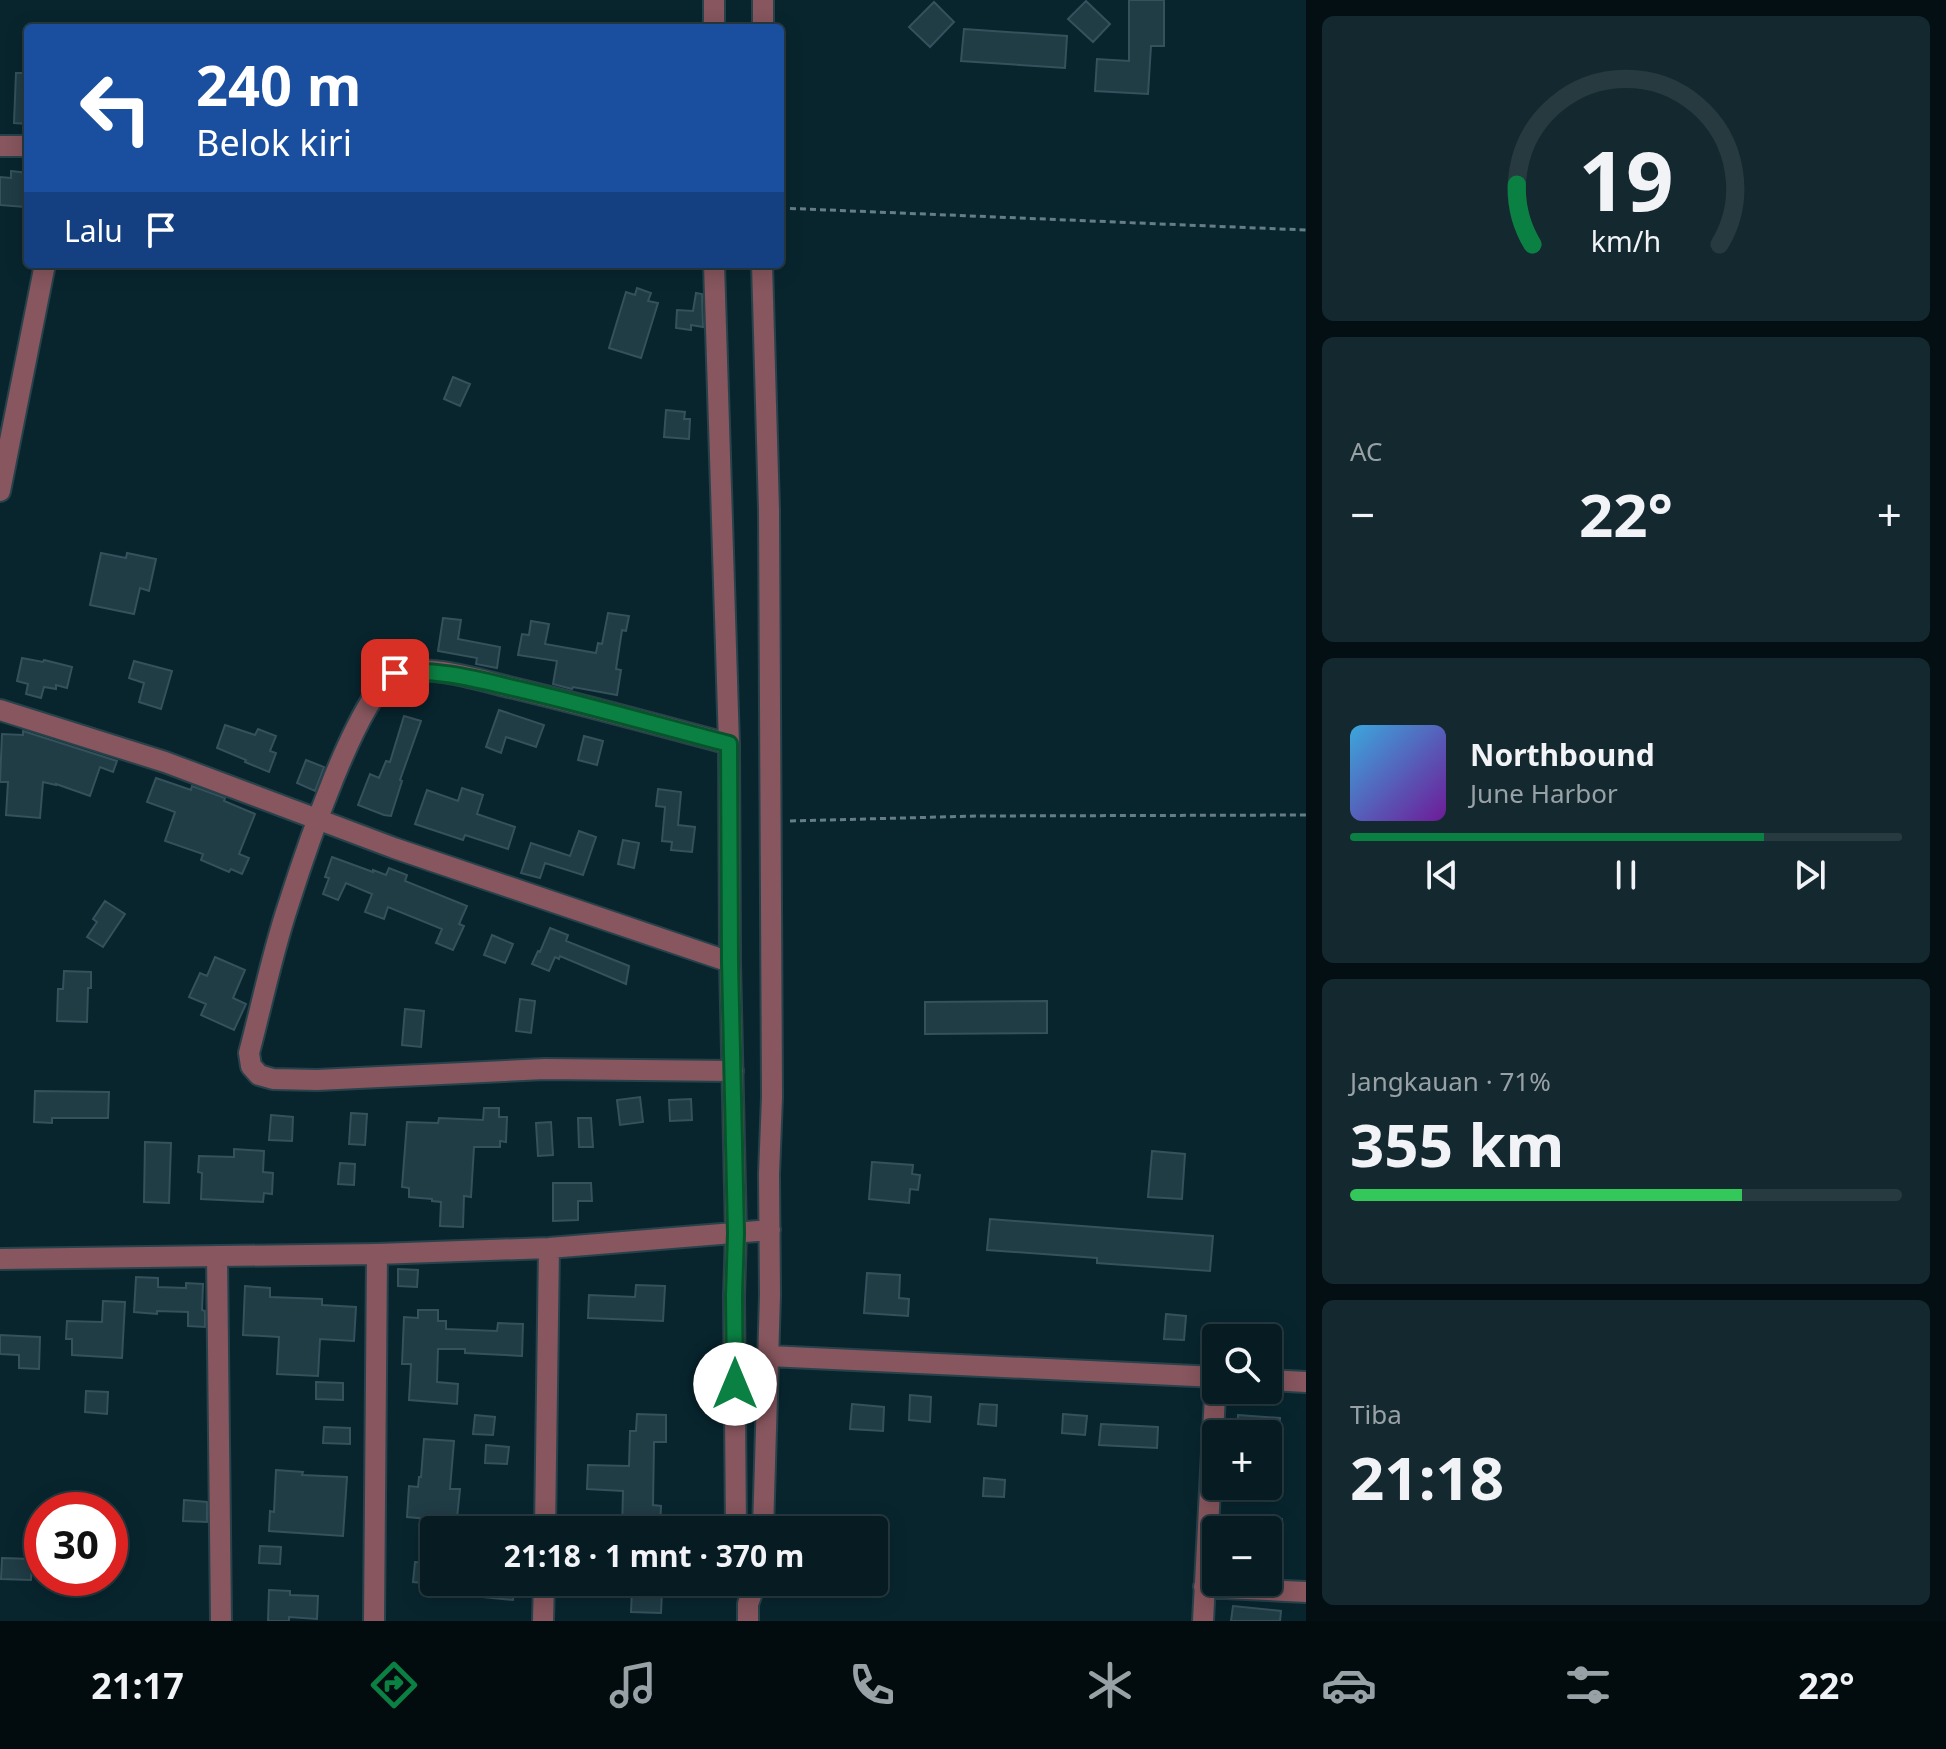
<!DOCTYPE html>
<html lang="id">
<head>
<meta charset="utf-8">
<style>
  body { margin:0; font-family:"Noto Sans",sans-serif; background:#14292f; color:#f1f3f6; height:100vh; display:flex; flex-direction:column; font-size:30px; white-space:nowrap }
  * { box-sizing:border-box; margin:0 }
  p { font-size:26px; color:#98a1a5 }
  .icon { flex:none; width:44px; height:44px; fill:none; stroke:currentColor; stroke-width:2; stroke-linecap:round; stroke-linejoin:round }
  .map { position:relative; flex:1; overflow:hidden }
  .details { display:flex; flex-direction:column; gap:16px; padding:16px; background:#030f13; width:640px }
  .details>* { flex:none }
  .banner { position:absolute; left:24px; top:24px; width:760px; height:244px; border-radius:8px; box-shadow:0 4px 20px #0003,0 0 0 2px #273a40; background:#1a4fa0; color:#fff; overflow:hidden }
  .tools { position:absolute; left:1202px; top:1324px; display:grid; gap:16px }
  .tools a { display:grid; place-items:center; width:80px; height:80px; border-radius:8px; background:#061c22; box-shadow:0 4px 20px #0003,0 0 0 2px #273a40; font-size:40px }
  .speed { position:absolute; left:24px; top:1492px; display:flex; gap:16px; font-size:40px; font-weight:700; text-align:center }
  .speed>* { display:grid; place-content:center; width:104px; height:104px; border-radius:50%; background:#061c22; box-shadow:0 4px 20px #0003,0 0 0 2px #273a40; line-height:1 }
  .speed .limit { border:12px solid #d22; background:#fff; color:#111 }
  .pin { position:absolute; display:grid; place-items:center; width:68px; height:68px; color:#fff; margin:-34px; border-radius:16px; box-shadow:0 4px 12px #0006 }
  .me { position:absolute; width:88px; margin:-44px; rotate:0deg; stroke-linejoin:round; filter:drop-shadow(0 0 6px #0008) }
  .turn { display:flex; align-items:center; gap:28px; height:168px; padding:0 40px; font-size:36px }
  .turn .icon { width:104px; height:104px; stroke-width:2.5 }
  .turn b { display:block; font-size:56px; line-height:68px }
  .then { display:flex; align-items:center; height:76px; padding:0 40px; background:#0003; gap:16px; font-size:30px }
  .big { font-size:60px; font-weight:700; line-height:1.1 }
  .details .card { flex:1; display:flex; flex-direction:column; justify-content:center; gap:12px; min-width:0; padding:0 28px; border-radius:12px; background:#14292f }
  .details .dial { align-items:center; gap:0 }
  .dial svg { height:208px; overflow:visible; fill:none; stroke:#273a40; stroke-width:7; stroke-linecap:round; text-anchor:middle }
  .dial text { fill:#f1f3f6; stroke:none }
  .song { display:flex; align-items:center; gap:24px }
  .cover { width:96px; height:96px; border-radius:12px; background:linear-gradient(135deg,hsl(200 70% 55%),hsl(280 70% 35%)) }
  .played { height:8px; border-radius:4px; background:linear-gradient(90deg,#0b8043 75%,#273a40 75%) }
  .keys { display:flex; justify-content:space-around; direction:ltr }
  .heat { display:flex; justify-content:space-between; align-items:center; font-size:44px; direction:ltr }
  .charge { height:12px; border-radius:6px; background:linear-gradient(90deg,#34c759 71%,#273a40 0) }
  .trip { position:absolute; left:420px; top:1516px; width:468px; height:80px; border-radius:8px; background:#061c22; box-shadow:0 4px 20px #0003,0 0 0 2px #273a40; font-weight:700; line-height:80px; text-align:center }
  .tabs { display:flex; height:128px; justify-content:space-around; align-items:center; background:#020b0e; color:#98a1a5 }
  .tabs .icon { width:56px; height:56px }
  .tabs .active { color:#0b8043 }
  .tabs b { font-size:36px; color:#f1f3f6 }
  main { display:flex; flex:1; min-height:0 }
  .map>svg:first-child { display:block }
  .building { fill:#203c45; stroke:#35515b; stroke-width:2 }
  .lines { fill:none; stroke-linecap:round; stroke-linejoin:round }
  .minor-casing { stroke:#27424b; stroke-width:24 }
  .path { stroke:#657d85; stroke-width:3; stroke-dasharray:6 4; stroke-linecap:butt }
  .minor { stroke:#87565e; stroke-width:20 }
  .route-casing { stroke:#07532c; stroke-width:20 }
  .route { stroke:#0b8043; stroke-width:14 }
</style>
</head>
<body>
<main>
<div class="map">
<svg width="1306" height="1621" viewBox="0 0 1306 1621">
  <rect width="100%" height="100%" fill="#08252e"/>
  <!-- building -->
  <path class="building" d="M 1129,0 L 1164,0 L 1164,46 L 1151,46 L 1148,94 L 1095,91 L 1097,59 L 1129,61 Z
    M 1086,1 L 1110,24 L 1093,42 L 1068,19 Z
    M 934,2 L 954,22 L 930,47 L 909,27 Z
    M 964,29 L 1067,36 L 1065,68 L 961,61 Z
    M 16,73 L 28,73 L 28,124 L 14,123 Z
    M 11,171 L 28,173 L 25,207 L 0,205 L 0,177 L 11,178 Z
    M 637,288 L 651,293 L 648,301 L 658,303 L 641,358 L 609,348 L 626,292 L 635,295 Z
    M 696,293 L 702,294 L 703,327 L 691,325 L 691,330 L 676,328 L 677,310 L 693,311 Z
    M 453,377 L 470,384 L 460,406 L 444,399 Z
    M 666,410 L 685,412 L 684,419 L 690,419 L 689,439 L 664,437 Z
    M 101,553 L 126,558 L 127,553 L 156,559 L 149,591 L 140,588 L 134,614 L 90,605 Z
    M 608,613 L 629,616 L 626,631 L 622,630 L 616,669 L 621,670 L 617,695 L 573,687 L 572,689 L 553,684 L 557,661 L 518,655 L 522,634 L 529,635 L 531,621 L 549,624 L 545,644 L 596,653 L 598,643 L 602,644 Z
    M 443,618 L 461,620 L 458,639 L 500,647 L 497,668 L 476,664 L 477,658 L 438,651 Z
    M 22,658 L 43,662 L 44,660 L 72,667 L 67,688 L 56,685 L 56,689 L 44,687 L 41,698 L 26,694 L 28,684 L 17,681 Z
    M 134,661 L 172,671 L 161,709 L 139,702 L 144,683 L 129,678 Z
    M 499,710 L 544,725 L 536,747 L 506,737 L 501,753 L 486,747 Z
    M 404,716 L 421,721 L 400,780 L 402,781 L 391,816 L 384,815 L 358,805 L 370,774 L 379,778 L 386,761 L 390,762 Z
    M 225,725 L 255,735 L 258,729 L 276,736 L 270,751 L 276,753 L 269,772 L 245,762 L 246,760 L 217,748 Z
    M 23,731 L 117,761 L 113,772 L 100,767 L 90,796 L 56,784 L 56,785 L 43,782 L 40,818 L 6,815 L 8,782 L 0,782 L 2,734 L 23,735 Z
    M 584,736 L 603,741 L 597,765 L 578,760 Z
    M 306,760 L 324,767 L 315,791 L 297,783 Z
    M 156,778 L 191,790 L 192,786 L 225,798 L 224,801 L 255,814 L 239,854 L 249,858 L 242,874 L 231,869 L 229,872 L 201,860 L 203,854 L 165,841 L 175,812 L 147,802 Z
    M 462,788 L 483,795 L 477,814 L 515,827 L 508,849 L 465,835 L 463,840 L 415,824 L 427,790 L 458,801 Z
    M 658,789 L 681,792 L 678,825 L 695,827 L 692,852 L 671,850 L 672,842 L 662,841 L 665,807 L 656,806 Z
    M 579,831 L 596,837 L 583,875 L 545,863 L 540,878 L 521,873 L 531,843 L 570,856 Z
    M 623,840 L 639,843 L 634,868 L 618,864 Z
    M 332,857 L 373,872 L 373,870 L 386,875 L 389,868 L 407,875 L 405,881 L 467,906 L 459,924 L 464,926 L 453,950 L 436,943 L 442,929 L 388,907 L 384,919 L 365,912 L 372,894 L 346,883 L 338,900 L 323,894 L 329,878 L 325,877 Z
    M 105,901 L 125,914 L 103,947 L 87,937 L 97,922 L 93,919 Z
    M 550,928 L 568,935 L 566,941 L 629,966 L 626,984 L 560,956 L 559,959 L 555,957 L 549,971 L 532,964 L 538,951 L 540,952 Z
    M 492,935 L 513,944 L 505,963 L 484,955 Z
    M 215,957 L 245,970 L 233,998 L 246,1004 L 234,1030 L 201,1015 L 206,1004 L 189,997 L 200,973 L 207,976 Z
    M 64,971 L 91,972 L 91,988 L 88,988 L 87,1022 L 57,1021 L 58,989 L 63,989 Z
    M 520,999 L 535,1001 L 531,1033 L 516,1031 Z
    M 1047,1001 L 1047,1033 L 925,1034 L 925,1002 Z
    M 405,1009 L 424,1011 L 421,1047 L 402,1045 Z
    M 35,1091 L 109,1092 L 108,1118 L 52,1118 L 52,1123 L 34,1122 Z
    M 640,1097 L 643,1122 L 620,1125 L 617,1100 Z
    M 691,1099 L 692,1120 L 670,1121 L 669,1100 Z
    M 484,1108 L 499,1108 L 499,1117 L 507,1117 L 506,1142 L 500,1141 L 500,1147 L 474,1147 L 471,1197 L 464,1196 L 463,1227 L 440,1226 L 441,1202 L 432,1201 L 432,1199 L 409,1197 L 409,1188 L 402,1187 L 407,1122 L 438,1123 L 439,1118 L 483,1120 Z
    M 351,1113 L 367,1114 L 365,1145 L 349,1144 Z
    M 271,1115 L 293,1117 L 292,1141 L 269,1140 Z
    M 578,1118 L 591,1118 L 593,1147 L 579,1147 Z
    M 551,1122 L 553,1155 L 538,1156 L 536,1123 Z
    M 145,1142 L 171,1143 L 169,1203 L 144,1202 Z
    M 234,1149 L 264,1151 L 263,1172 L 273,1173 L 272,1194 L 264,1193 L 263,1202 L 201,1199 L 202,1173 L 198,1172 L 199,1156 L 234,1157 Z
    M 1152,1151 L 1185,1154 L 1182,1199 L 1148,1197 Z
    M 872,1162 L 913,1165 L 912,1174 L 920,1175 L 918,1190 L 910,1189 L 909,1203 L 869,1199 Z
    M 340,1163 L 355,1164 L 354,1185 L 338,1184 Z
    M 553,1183 L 591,1183 L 592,1201 L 578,1201 L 578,1220 L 553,1221 Z
    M 990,1219 L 1213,1236 L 1210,1271 L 1097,1263 L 1097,1258 L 987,1250 Z
    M 398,1269 L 418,1270 L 417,1287 L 398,1286 Z
    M 867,1273 L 900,1275 L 899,1298 L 909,1299 L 908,1316 L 864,1313 Z
    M 136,1277 L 158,1278 L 158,1287 L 186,1288 L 186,1283 L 203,1284 L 202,1310 L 205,1311 L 205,1327 L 188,1326 L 188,1312 L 157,1311 L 157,1314 L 134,1312 Z
    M 636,1285 L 665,1286 L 663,1321 L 588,1318 L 589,1295 L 635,1297 Z
    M 245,1286 L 270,1288 L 270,1297 L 322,1299 L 322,1305 L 356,1307 L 354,1341 L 320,1339 L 318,1376 L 277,1374 L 279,1337 L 243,1335 Z
    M 103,1301 L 125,1302 L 122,1358 L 72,1355 L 72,1339 L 66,1339 L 67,1321 L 102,1322 Z
    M 418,1310 L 438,1310 L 438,1321 L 446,1321 L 446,1329 L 497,1331 L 498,1323 L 523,1324 L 522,1356 L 465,1353 L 465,1349 L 438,1349 L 437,1382 L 458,1384 L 457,1404 L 409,1400 L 411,1364 L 402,1364 L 404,1317 L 418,1318 Z
    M 1166,1314 L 1186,1316 L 1184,1340 L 1164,1339 Z
    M 0,1335 L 40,1337 L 39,1369 L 19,1368 L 19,1355 L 0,1354 Z
    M 316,1382 L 343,1383 L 343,1400 L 316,1399 Z
    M 86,1391 L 108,1392 L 107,1414 L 85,1412 Z
    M 910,1395 L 931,1397 L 930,1422 L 909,1420 Z
    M 852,1404 L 884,1407 L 883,1431 L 850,1429 Z
    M 980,1404 L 997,1405 L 996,1426 L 978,1424 Z
    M 637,1414 L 666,1415 L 666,1442 L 654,1442 L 653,1505 L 661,1506 L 660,1530 L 622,1530 L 623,1491 L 587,1489 L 588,1465 L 629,1466 L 630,1431 L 636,1431 Z
    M 1063,1414 L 1087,1416 L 1085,1435 L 1062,1433 Z
    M 475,1415 L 495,1417 L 493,1435 L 473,1434 Z
    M 1238,1415 L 1280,1418 L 1279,1434 L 1237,1434 Z
    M 1101,1424 L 1158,1427 L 1157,1448 L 1099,1445 Z
    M 324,1427 L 350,1428 L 350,1444 L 323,1443 Z
    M 424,1439 L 454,1441 L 450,1489 L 460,1489 L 457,1518 L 455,1518 L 454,1530 L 428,1530 L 429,1519 L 407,1517 L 409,1486 L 418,1487 L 419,1477 L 421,1477 Z
    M 486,1445 L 509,1447 L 507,1464 L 485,1463 Z
    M 276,1470 L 303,1472 L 302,1475 L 347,1477 L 343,1536 L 269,1531 L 270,1511 L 274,1512 Z
    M 984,1478 L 1005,1480 L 1004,1497 L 983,1496 Z
    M 184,1500 L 207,1502 L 207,1522 L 183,1521 Z
    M 1233,1516 L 1282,1519 L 1281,1530 L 1232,1530 Z
    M 260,1546 L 281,1547 L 280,1564 L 259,1563 Z
    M 2,1558 L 32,1559 L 31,1580 L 1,1579 Z
    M 415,1562 L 434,1564 L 434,1584 L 413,1582 Z
    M 474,1582 L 515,1582 L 513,1600 L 473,1596 Z
    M 632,1589 L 662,1591 L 661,1613 L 631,1612 Z
    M 269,1590 L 290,1591 L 290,1595 L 318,1596 L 317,1619 L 289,1617 L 289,1621 L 268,1621 Z
    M 1233,1606 L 1281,1611 L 1280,1621 L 1231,1621 Z"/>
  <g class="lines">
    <!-- minor casing -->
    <g class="minor-casing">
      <path id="minor" d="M 763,0 L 763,28
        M 714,28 L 714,0
        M 0,146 L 28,146
        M 714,264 L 729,744 L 730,962 L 736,1233 L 734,1296 L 736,1530
        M 762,264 L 769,510 L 772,1097 L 769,1174 L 770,1295 L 763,1530
        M 0,491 L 45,264
        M 0,710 L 165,762 L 394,848 L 730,962
        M 729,744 C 655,724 581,704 505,686 C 476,679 427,664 398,673 C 360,684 301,865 288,906 C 272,954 262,1004 249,1053 L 251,1066 L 259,1075 L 273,1079 L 317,1080 L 545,1069 L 733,1071
        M 217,1256 L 221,1621
        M 0,1259 L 377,1254 L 549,1248 L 770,1230
        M 769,1356 L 1216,1377
        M 1268,1380 L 1306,1382
        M 545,1530 L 549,1248
        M 1204,1587 L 1306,1592
        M 374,1621 L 377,1254
        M 543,1621 L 544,1582
        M 748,1621 L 748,1604 L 756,1582
        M 1203,1621 L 1216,1377"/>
    </g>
    <!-- path -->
    <path class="path" d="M 780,208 L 1306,230
      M 790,821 L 978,816 L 1306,815"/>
    <!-- minor -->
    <use href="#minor" class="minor"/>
  </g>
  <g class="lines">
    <!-- route casing -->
    <g class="route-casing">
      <path id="route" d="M 395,673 C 439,668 479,680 522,690 C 591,706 660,726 729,744 L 730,962 L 736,1233 L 734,1296 L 735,1384"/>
    </g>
    <!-- route -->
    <use href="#route" class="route"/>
  </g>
</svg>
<div class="tools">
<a><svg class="icon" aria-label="search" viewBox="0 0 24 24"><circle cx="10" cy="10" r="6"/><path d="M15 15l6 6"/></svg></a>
<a>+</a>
<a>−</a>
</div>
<div class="speed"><div class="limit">30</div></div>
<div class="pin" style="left:395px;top:673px;background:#d93025"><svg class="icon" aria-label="arrive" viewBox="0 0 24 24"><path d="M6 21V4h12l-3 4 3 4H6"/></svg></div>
<svg class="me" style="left:735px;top:1384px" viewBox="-20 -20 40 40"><circle r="19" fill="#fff"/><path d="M0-13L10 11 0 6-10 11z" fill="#0b8043"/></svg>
<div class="trip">21:18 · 1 mnt · 370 m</div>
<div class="banner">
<div class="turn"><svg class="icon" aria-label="left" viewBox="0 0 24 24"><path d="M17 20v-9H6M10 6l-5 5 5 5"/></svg><div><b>240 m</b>Belok kiri</div></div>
<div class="then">Lalu<svg class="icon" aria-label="arrive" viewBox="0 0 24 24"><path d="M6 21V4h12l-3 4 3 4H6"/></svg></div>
</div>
</div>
<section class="details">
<div class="card dial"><svg viewBox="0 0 100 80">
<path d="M14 69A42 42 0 1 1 86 69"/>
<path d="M14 69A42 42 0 0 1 8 46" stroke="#0b8043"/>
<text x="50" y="56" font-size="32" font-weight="700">19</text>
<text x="50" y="72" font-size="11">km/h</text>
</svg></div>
<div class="card"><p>AC</p>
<div class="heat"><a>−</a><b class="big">22°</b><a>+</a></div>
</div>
<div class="card">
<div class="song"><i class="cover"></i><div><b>Northbound</b><p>June Harbor</p></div></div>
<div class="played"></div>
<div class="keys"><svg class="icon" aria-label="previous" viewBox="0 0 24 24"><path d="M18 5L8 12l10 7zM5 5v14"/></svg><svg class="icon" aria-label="pause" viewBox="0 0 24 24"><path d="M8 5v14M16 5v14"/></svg><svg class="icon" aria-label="next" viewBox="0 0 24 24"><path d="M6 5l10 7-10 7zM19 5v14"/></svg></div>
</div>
<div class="card"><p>Jangkauan · 71%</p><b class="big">355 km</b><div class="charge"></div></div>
<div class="card"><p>Tiba</p><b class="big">21:18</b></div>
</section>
</main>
<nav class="tabs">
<b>21:17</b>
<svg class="icon active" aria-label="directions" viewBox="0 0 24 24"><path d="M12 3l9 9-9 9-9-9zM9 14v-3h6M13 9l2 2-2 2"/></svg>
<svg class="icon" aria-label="music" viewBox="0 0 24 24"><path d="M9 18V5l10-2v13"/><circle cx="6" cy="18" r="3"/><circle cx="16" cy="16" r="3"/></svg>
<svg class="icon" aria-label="phone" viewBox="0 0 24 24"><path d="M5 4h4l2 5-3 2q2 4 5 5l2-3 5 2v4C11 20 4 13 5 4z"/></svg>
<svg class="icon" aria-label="climate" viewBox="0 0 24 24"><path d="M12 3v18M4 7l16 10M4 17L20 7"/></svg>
<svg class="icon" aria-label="car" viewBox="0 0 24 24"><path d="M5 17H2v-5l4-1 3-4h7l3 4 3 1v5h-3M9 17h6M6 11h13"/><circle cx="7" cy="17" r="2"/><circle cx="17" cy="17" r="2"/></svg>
<svg class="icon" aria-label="filters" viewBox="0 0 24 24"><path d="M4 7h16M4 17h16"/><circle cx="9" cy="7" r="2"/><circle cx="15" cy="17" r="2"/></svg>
<b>22°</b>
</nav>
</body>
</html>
